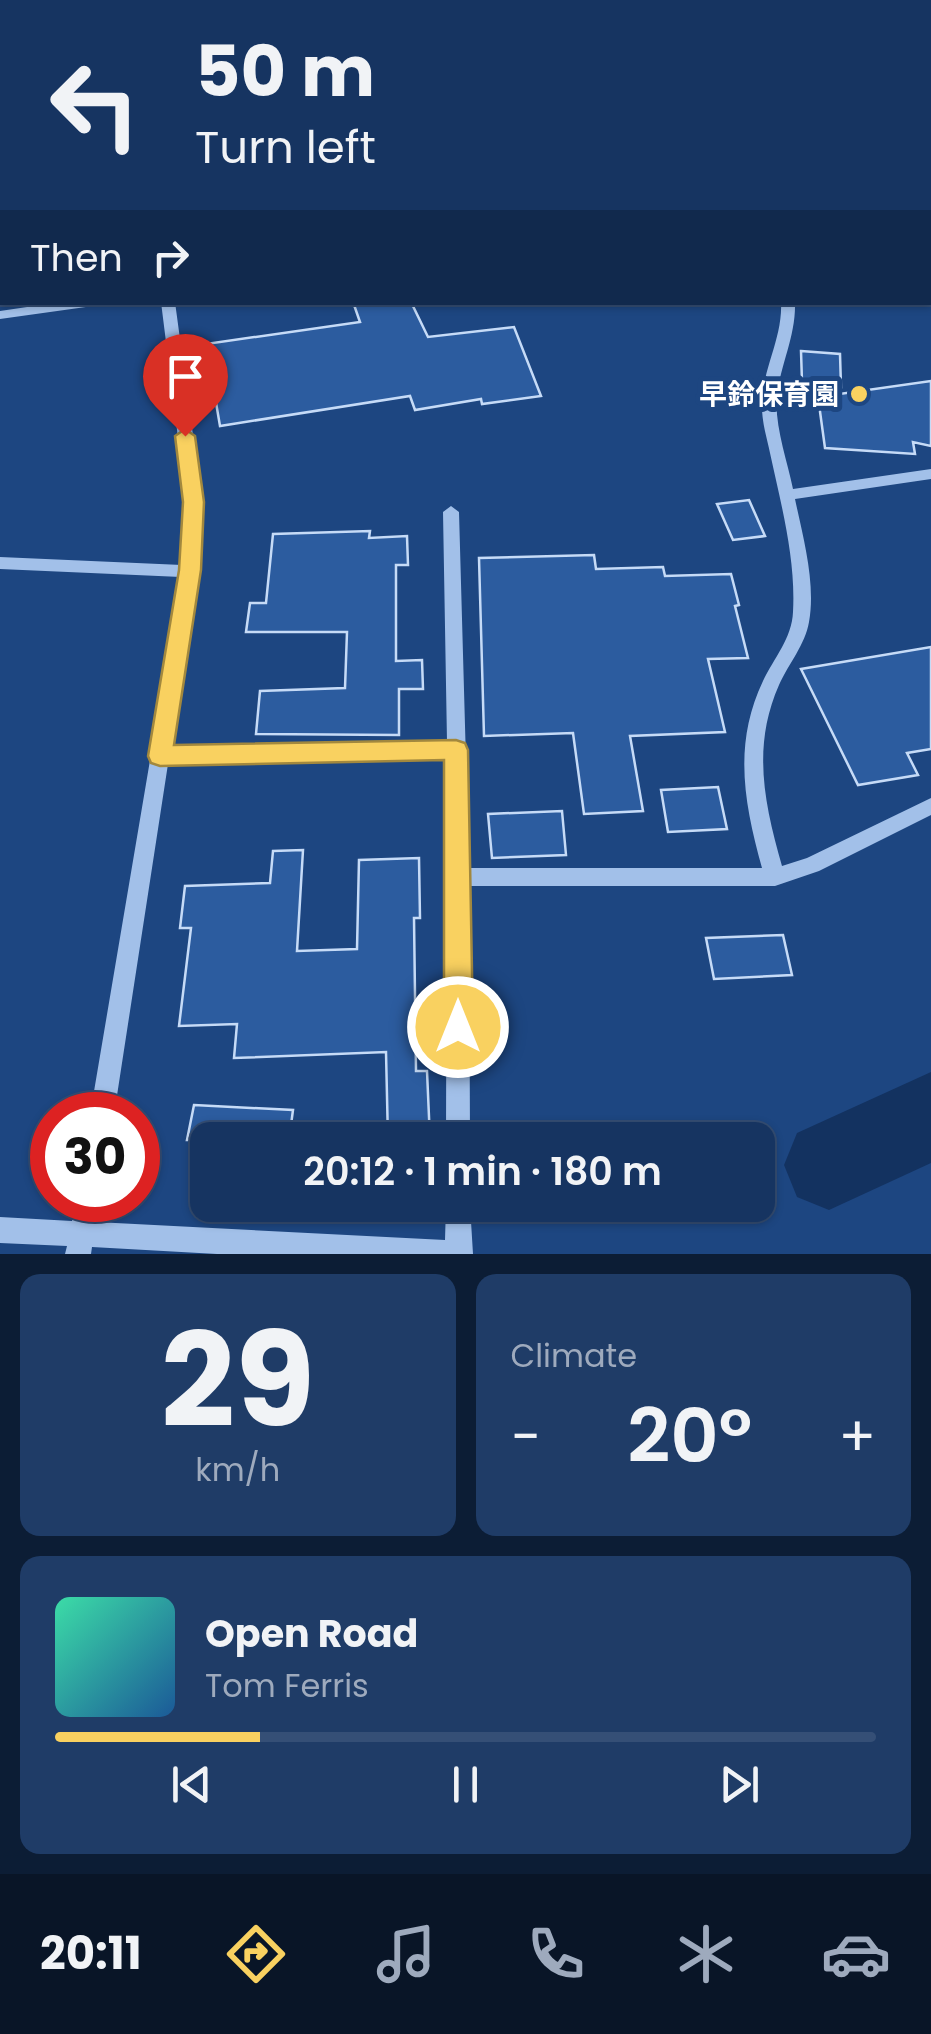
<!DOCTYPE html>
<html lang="en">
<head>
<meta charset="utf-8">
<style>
  body { margin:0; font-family:Poppins,"Noto Sans JP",sans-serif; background:#1f3c67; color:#f1f3f6; height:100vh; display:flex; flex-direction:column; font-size:38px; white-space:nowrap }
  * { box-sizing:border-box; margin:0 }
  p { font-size:32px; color:#9eaabd }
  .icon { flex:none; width:55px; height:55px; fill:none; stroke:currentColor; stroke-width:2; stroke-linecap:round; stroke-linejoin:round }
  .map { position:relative; height:1254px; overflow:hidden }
  .details { display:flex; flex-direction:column; gap:20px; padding:20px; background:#0c1d35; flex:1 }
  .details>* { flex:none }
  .guide { position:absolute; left:0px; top:0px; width:932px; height:305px; box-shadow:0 2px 8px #0004,0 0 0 2px #354f76; background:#163461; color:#f1f3f6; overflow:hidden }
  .speed { position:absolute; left:30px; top:1092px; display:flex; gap:20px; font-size:50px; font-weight:700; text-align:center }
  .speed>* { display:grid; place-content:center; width:130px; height:130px; border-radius:50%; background:#163461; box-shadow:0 2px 8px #0004,0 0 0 2px #354f76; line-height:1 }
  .speed .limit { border:15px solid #d22; background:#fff; color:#111 }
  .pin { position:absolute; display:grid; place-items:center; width:85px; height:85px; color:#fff; margin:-102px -42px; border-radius:50% 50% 50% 0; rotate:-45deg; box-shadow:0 0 10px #0007 }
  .pin .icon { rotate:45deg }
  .me { position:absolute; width:110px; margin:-55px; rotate:0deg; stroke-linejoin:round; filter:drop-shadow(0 0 8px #0008) }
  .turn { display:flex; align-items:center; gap:35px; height:210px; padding:0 30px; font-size:45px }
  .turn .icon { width:130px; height:130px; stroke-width:2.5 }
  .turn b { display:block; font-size:70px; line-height:85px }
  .then { display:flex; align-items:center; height:95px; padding:0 30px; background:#0003; gap:20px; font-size:38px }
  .big { font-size:75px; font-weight:600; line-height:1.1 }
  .details .tile { flex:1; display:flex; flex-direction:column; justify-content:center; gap:15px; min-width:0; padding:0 35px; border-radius:20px; background:#1f3c67 }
  .details .dial { align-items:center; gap:0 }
  .dial b { font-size:130px; line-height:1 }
  .song { display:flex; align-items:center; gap:30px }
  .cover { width:120px; height:120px; border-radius:15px; background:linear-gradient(135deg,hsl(160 70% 55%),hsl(210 70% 35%)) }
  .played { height:10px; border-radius:5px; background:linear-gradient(90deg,#f9d160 25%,#354f76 25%) }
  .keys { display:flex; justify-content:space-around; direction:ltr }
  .heat { display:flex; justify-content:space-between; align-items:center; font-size:55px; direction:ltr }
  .details .tiles { flex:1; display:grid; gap:20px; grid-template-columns:1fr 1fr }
  .tile:last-child { grid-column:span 2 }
  .trip { position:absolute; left:190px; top:1122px; width:585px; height:100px; border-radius:20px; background:#163461; box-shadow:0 2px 8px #0004,0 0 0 2px #354f76; font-weight:600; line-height:100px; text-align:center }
  .tabs { display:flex; height:160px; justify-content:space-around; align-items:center; background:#091527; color:#9eaabd }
  .tabs .icon { width:70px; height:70px }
  .tabs .selected { color:#f9d160 }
  .tabs b { font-size:45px; color:#f1f3f6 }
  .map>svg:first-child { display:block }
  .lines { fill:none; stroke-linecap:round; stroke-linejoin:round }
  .river { fill:#133260; fill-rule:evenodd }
  .building { fill:#2c5c9f; stroke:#c6dbf7; stroke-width:2.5 }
  .path { stroke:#a2c0e9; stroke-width:4; stroke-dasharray:2.5 5; stroke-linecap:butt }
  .minor { fill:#a2c0e9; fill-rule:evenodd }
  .route { fill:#f9d160; stroke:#a2883e; stroke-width:2.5 }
  .poi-dot { fill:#f9d160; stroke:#1d4681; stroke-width:4 }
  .labels { text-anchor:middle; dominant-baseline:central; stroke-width:10; stroke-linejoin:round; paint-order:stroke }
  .poi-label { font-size:28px; font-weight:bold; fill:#fff; stroke:#1d4681; text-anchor:end }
</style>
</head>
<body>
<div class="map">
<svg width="931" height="1254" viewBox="0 0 931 1254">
  <rect width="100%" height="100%" fill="#1d4681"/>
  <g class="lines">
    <!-- river -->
    <path class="river" d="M 931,1072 L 931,1163 L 829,1210 L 797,1197 L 784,1165 L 797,1133 Z"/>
  </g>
  <!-- building -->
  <path class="building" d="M 353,302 L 411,302 L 428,337 L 514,327 L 541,396 L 482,404 L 481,399 L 415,410 L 410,396 L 220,426 L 206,344 L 360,322 Z
    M 801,351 L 840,354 L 841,387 L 802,382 Z
    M 931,381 L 931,446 L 913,442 L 915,454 L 825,448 L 818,397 Z
    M 749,500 L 765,536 L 733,540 L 717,504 Z
    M 370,531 L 369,538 L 407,536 L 408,565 L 396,565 L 396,661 L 422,660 L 423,689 L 399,689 L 399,735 L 256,734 L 260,691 L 345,688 L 347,632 L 246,632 L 250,603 L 266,603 L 273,534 Z
    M 594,555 L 596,569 L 663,567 L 665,576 L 731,574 L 739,605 L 735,606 L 748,658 L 708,659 L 725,732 L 630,736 L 643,811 L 584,814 L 573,733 L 484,736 L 479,558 Z
    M 931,647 L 931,749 L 907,753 L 918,775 L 858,785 L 801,669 Z
    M 718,787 L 727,829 L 668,832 L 661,790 Z
    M 562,811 L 566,855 L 492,858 L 488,814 Z
    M 303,850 L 297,951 L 357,949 L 359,860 L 419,858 L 420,918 L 414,918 L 416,1071 L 427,1071 L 430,1140 L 388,1140 L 386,1052 L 234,1058 L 237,1024 L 179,1026 L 191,928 L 180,928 L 185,886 L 270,883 L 273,851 Z
    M 783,935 L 792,975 L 714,979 L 706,938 Z
    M 194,1105 L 293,1110 L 289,1140 L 187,1140 Z"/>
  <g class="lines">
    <!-- path -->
    <path class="path" d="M 698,2 L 721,0"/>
    <!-- minor -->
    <path class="minor" d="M 117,0 L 127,0 L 128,2 L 119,2 Z
      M 737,0 L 747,0 L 749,2 L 739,2 Z
      M 930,52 L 931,52 L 931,58 L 930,58 Z
      M 930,200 L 931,201 L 931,209 L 930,208 Z
      M 61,302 L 99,302 L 93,306 L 0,319 L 0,311 Z
      M 161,302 L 175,302 L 202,502 L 198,571 L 171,748 L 447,742 L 443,512 L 451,506 L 459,512 L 469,868 L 762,868 C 744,803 733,744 763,681 C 774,658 792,638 793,612 C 796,559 781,504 770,453 C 767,438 762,423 762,407 C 761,371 783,339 781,302 L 795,302 C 796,336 781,363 777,395 C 774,425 787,459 793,489 L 931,469 L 931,479 L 795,499 C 803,537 816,583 809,622 C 805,645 789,663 779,685 C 752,746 764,803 782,866 L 807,858 L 931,798 L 931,815 L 819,871 L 775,886 L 469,886 L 470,1140 L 446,1140 L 447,758 L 168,764 L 114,1115 L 90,1115 L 181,577 L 0,569 L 0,557 L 182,565 L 186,502 Z
      M 76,1200 L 100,1200 L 96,1222 L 445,1240 L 446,1205 L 470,1205 L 473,1254 L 217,1254 L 92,1247 L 91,1254 L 65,1254 L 67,1246 L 0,1243 L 0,1217 L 72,1221 Z"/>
  </g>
  <!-- route -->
  <path class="route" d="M 185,429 L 195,436 L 204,502 L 201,570 L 174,745 L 456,740 L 465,743 L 468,750 L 473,1027 L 469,1037 L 458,1042 L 448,1037 L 444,1027 L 444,760 L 160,766 L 151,763 L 148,756 L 179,570 L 183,502 L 175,436 Z"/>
  <!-- markers -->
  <circle class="poi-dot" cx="859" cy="394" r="10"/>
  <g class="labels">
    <!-- poi labels -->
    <g class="poi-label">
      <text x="839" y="394">早鈴保育園</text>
    </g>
  </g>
</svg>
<div class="speed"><div class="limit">30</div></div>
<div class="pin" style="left:185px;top:436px;background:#d93025"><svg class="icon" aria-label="arrive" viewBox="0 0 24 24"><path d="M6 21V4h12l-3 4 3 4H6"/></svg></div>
<svg class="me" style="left:458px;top:1027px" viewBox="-20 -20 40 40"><circle r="17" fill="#f9d160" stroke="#fff" stroke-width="3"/><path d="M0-11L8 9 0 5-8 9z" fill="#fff"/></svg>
<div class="trip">20:12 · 1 min · 180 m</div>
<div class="guide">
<div class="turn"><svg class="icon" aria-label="left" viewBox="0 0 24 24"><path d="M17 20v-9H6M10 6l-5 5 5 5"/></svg><div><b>50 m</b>Turn left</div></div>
<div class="then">Then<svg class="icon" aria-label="right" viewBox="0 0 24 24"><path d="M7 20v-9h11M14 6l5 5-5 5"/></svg></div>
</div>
</div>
<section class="details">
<div class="tiles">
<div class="tile dial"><b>29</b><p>km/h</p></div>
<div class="tile"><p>Climate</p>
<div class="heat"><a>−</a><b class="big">20°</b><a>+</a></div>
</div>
<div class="tile">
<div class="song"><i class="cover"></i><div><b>Open Road</b><p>Tom Ferris</p></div></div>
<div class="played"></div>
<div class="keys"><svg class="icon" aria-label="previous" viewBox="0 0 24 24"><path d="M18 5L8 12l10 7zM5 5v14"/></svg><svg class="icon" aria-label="pause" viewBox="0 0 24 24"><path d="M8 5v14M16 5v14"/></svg><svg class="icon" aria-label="next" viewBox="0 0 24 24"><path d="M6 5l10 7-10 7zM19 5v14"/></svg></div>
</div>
</div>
</section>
<nav class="tabs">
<b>20:11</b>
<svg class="icon selected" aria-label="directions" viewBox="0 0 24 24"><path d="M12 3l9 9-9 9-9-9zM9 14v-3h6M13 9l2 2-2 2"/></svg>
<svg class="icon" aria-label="music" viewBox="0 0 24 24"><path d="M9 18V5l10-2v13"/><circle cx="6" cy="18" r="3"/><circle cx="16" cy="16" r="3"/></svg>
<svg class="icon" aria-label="phone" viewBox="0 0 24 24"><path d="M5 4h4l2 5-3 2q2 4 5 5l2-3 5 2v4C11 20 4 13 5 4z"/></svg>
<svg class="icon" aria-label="climate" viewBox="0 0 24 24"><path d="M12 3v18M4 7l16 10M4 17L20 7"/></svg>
<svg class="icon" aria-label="car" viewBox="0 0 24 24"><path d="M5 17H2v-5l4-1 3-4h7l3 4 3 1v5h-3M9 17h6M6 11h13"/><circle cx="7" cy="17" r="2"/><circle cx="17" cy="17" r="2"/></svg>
</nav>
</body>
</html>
